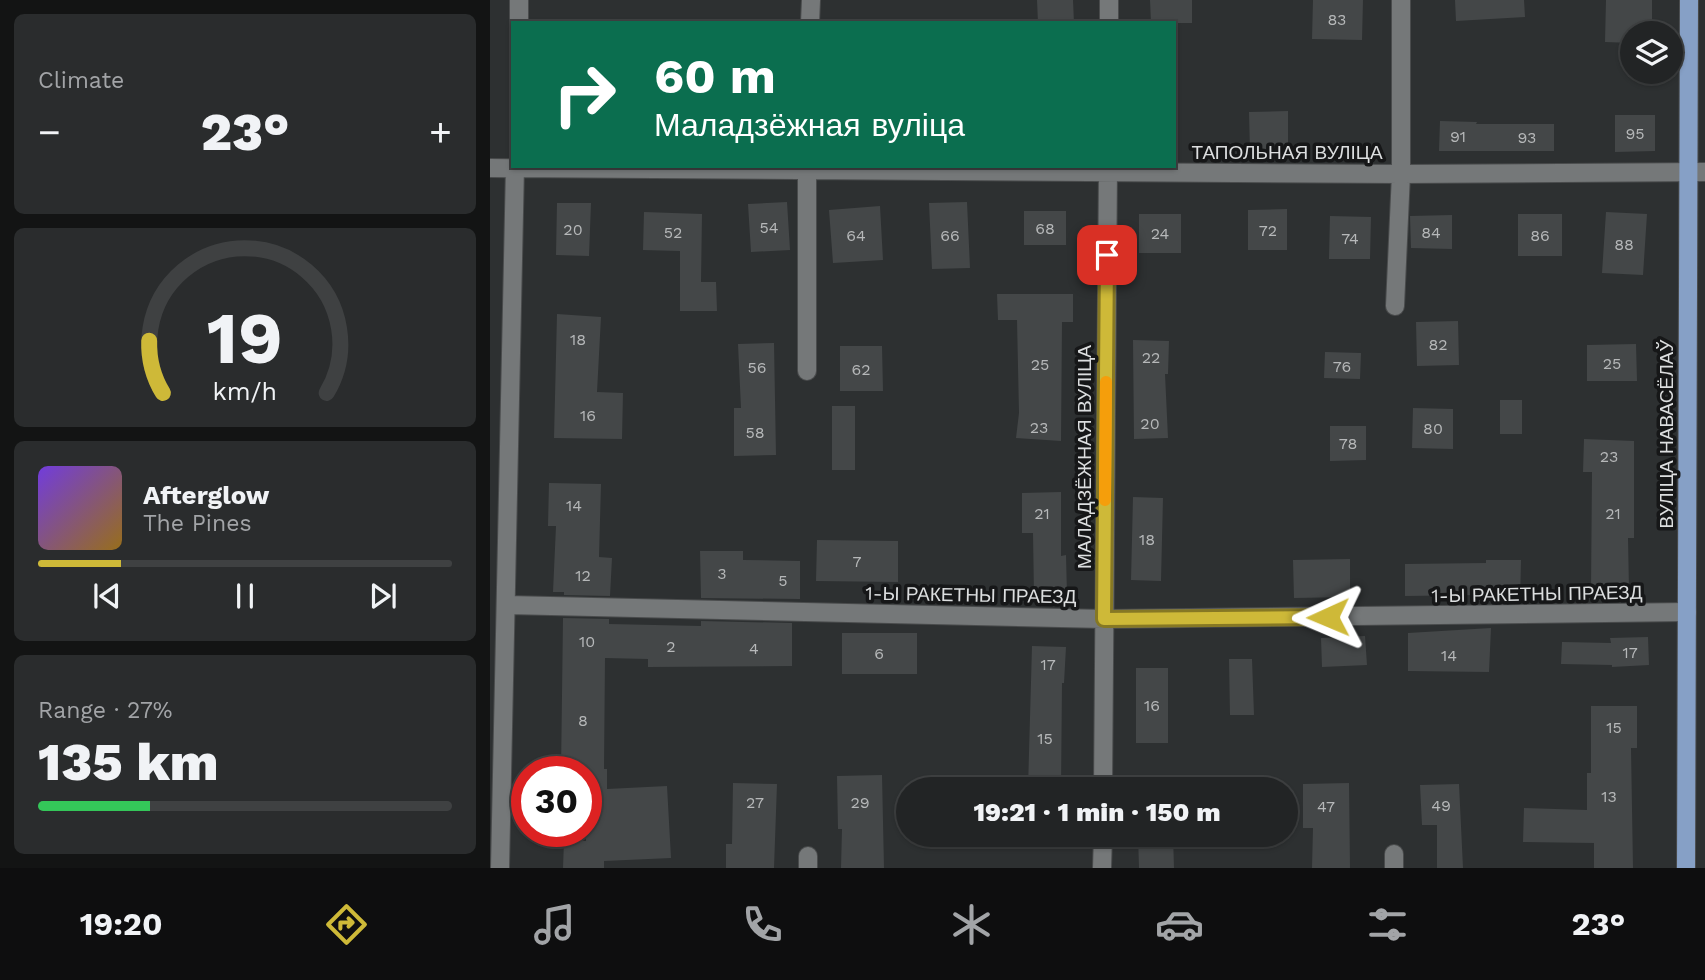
<!DOCTYPE html>
<html lang="en">
<head>
<meta charset="utf-8">
<style>
  body { margin:0; font-family:"Work Sans",sans-serif; background:#2a2c2d; color:#f1f3f6; height:100vh; display:flex; flex-direction:column; font-size:26px; white-space:nowrap }
  * { box-sizing:border-box; margin:0 }
  p { font-size:23px; color:#a2a4a7 }
  .icon { flex:none; width:38px; height:38px; fill:none; stroke:currentColor; stroke-width:2; stroke-linecap:round; stroke-linejoin:round }
  .map { position:relative; flex:1; overflow:hidden }
  .sheet { display:flex; flex-direction:column; gap:14px; padding:14px; background:#131414; width:490px }
  .sheet>* { flex:none }
  .hud { position:absolute; left:21px; top:21px; width:665px; height:147px; border-radius:0px; box-shadow:0 2px 5px #0004,0 0 0 2px #3f4142; background:#0b6e4f; color:#fff; overflow:hidden }
  .tools { position:absolute; left:1130px; top:21px; display:grid; gap:14px }
  .tools a { display:grid; place-items:center; width:63px; height:63px; border-radius:50%; background:#222425; box-shadow:0 2px 5px #0004,0 0 0 2px #3f4142; font-size:35px }
  .speed { position:absolute; left:21px; top:756px; display:flex; gap:14px; font-size:35px; font-weight:700; text-align:center }
  .speed>* { display:grid; place-content:center; width:91px; height:91px; border-radius:50%; background:#222425; box-shadow:0 2px 5px #0004,0 0 0 2px #3f4142; line-height:1 }
  .speed .limit { border:10px solid #d22; background:#fff; color:#111 }
  .pin { position:absolute; display:grid; place-items:center; width:60px; height:60px; color:#fff; margin:-30px; border-radius:14px; box-shadow:0 4px 10px #0006 }
  .me { position:absolute; width:77px; margin:-38px; rotate:269deg; stroke-linejoin:round; filter:drop-shadow(0 0 5px #0008) }
  .turn { display:flex; align-items:center; gap:24px; height:147px; padding:0 28px; font-size:32px }
  .turn .icon { width:91px; height:91px; stroke-width:2.5 }
  .turn b { display:block; font-size:49px; line-height:60px }
  .big { font-size:52px; font-weight:800; line-height:1.1 }
  .sheet .widget { flex:1; display:flex; flex-direction:column; justify-content:center; gap:10px; min-width:0; padding:0 24px; border-radius:10px; background:#2a2c2d }
  .sheet .dial { align-items:center; gap:0 }
  .dial svg { height:182px; overflow:visible; fill:none; stroke:#3f4142; stroke-width:7; stroke-linecap:round; text-anchor:middle }
  .dial text { fill:#f1f3f6; stroke:none }
  .song { display:flex; align-items:center; gap:21px }
  .cover { width:84px; height:84px; border-radius:10px; background:linear-gradient(135deg,hsl(260 70% 55%),hsl(40 70% 35%)) }
  .played { height:7px; border-radius:4px; background:linear-gradient(90deg,#ceb938 20%,#3f4142 20%) }
  .keys { display:flex; justify-content:space-around; direction:ltr }
  .heat { display:flex; justify-content:space-between; align-items:center; font-size:38px; direction:ltr }
  .charge { height:10px; border-radius:5px; background:linear-gradient(90deg,#34c759 27%,#3f4142 0) }
  .trip { position:absolute; left:406px; top:777px; width:402px; height:70px; border-radius:35px; background:#222425; box-shadow:0 2px 5px #0004,0 0 0 2px #3f4142; font-weight:800; line-height:70px; text-align:center }
  .tab-bar { display:flex; height:112px; justify-content:space-around; align-items:center; background:#0e0e0f; color:#a2a4a7 }
  .tab-bar .icon { width:49px; height:49px }
  .tab-bar .current { color:#ceb938 }
  .tab-bar b { font-size:32px; color:#f1f3f6 }
  main { display:flex; flex:1; min-height:0 }
  .map>svg:first-child { display:block }
  .building { fill:#444748 }
  .lines { fill:none; stroke-linecap:round; stroke-linejoin:round }
  .minor-casing { stroke:#494b4c; stroke-width:20 }
  .major-casing { stroke:#494b4c; stroke-width:20 }
  .minor { stroke:#757879; stroke-width:18 }
  .major { stroke:#86a0c6; stroke-width:18 }
  .route-casing { stroke:#867824; stroke-width:18 }
  .route { stroke:#ceb938; stroke-width:12 }
  .slow { stroke:#f59e0b; stroke-width:12 }
  .labels { text-anchor:middle; dominant-baseline:central; stroke-width:7; stroke-linejoin:round; paint-order:stroke }
  .number-label { font-size:16px; fill:#b6b8b9 }
  .street-label { font-size:19px; fill:#dcdedf; stroke:#161718 }
</style>
</head>
<body>
<main>
<section class="sheet">
<div class="widget"><p>Climate</p>
<div class="heat"><a>−</a><b class="big">23°</b><a>+</a></div>
</div>
<div class="widget dial"><svg viewBox="0 0 100 80">
<path d="M14 69A42 42 0 1 1 86 69"/>
<path d="M14 69A42 42 0 0 1 8 46" stroke="#ceb938"/>
<text x="50" y="56" font-size="32" font-weight="700">19</text>
<text x="50" y="72" font-size="11">km/h</text>
</svg></div>
<div class="widget">
<div class="song"><i class="cover"></i><div><b>Afterglow</b><p>The Pines</p></div></div>
<div class="played"></div>
<div class="keys"><svg class="icon" aria-label="previous" viewBox="0 0 24 24"><path d="M18 5L8 12l10 7zM5 5v14"/></svg><svg class="icon" aria-label="pause" viewBox="0 0 24 24"><path d="M8 5v14M16 5v14"/></svg><svg class="icon" aria-label="next" viewBox="0 0 24 24"><path d="M6 5l10 7-10 7zM19 5v14"/></svg></div>
</div>
<div class="widget"><p>Range · 27%</p><b class="big">135 km</b><div class="charge"></div></div>
</section>
<div class="map">
<svg width="1215" height="868" viewBox="0 0 1215 868">
  <rect width="100%" height="100%" fill="#2d3031"/>
  <!-- building -->
  <path class="building" d="M 547,0 L 583,0 L 584,23 L 548,23 Z
    M 660,0 L 702,0 L 702,23 L 661,23 Z
    M 823,0 L 873,0 L 872,40 L 822,39 Z
    M 965,0 L 1034,0 L 1035,17 L 966,21 Z
    M 1116,0 L 1162,0 L 1162,33 L 1143,33 L 1143,43 L 1115,42 Z
    M 798,111 L 798,151 L 760,151 L 759,112 Z
    M 1125,115 L 1165,115 L 1165,151 L 1125,152 Z
    M 950,121 L 987,122 L 986,124 L 1064,124 L 1064,151 L 949,151 Z
    M 297,202 L 300,250 L 261,252 L 258,204 Z
    M 477,202 L 480,268 L 442,269 L 439,203 Z
    M 67,203 L 101,203 L 99,256 L 66,255 Z
    M 390,206 L 393,260 L 343,263 L 339,210 Z
    M 797,209 L 797,250 L 758,250 L 758,210 Z
    M 534,211 L 576,211 L 576,245 L 534,245 Z
    M 154,212 L 212,214 L 211,282 L 226,282 L 227,311 L 190,311 L 190,251 L 153,250 Z
    M 1116,212 L 1157,214 L 1153,275 L 1112,273 Z
    M 649,214 L 691,214 L 691,253 L 649,253 Z
    M 1028,214 L 1072,214 L 1072,256 L 1028,256 Z
    M 962,215 L 962,249 L 921,248 L 920,216 Z
    M 840,216 L 881,217 L 880,259 L 839,259 Z
    M 507,294 L 583,294 L 583,322 L 572,322 L 571,441 L 526,438 L 529,413 L 527,320 L 508,320 Z
    M 67,314 L 111,317 L 107,392 L 133,393 L 132,439 L 64,438 Z
    M 968,321 L 969,365 L 927,366 L 926,322 Z
    M 643,340 L 679,341 L 678,374 L 675,374 L 678,438 L 644,439 Z
    M 284,343 L 286,455 L 244,456 L 244,408 L 251,408 L 248,344 Z
    M 1146,344 L 1147,381 L 1097,381 L 1097,345 Z
    M 350,346 L 392,346 L 393,391 L 350,391 Z
    M 835,352 L 871,353 L 870,379 L 834,378 Z
    M 1010,400 L 1032,400 L 1032,434 L 1010,434 Z
    M 342,406 L 365,406 L 365,470 L 342,470 Z
    M 923,408 L 963,409 L 963,449 L 922,448 Z
    M 840,426 L 876,426 L 876,460 L 840,461 Z
    M 1094,439 L 1144,441 L 1144,538 L 1138,538 L 1139,590 L 1101,591 L 1102,472 L 1093,472 Z
    M 59,483 L 111,484 L 109,557 L 122,558 L 120,596 L 74,595 L 74,592 L 63,592 L 66,526 L 58,526 Z
    M 571,492 L 571,556 L 576,555 L 577,595 L 544,596 L 543,533 L 532,533 L 532,493 Z
    M 643,497 L 673,498 L 671,581 L 641,580 Z
    M 327,540 L 408,541 L 408,582 L 326,581 Z
    M 210,551 L 253,551 L 253,560 L 310,561 L 310,599 L 211,598 Z
    M 860,559 L 860,597 L 804,598 L 803,560 Z
    M 996,560 L 1031,560 L 1030,601 L 990,601 L 990,595 L 915,596 L 915,564 L 996,563 Z
    M 73,618 L 119,619 L 119,624 L 211,626 L 211,621 L 302,623 L 302,666 L 158,667 L 158,659 L 115,658 L 114,769 L 117,769 L 117,789 L 177,786 L 181,858 L 114,861 L 114,868 L 73,868 L 74,841 L 96,841 L 96,772 L 71,772 Z
    M 1001,628 L 999,672 L 918,671 L 918,633 Z
    M 352,633 L 427,633 L 427,674 L 352,674 Z
    M 875,636 L 877,665 L 832,667 L 831,638 Z
    M 1158,637 L 1159,665 L 1122,667 L 1122,665 L 1071,664 L 1072,642 L 1121,643 L 1120,638 Z
    M 542,646 L 576,647 L 574,683 L 572,683 L 571,789 L 538,789 Z
    M 739,659 L 762,659 L 764,715 L 740,715 Z
    M 646,668 L 678,668 L 678,743 L 646,743 Z
    M 1101,706 L 1147,706 L 1147,748 L 1141,748 L 1143,868 L 1104,868 L 1104,843 L 1033,842 L 1034,808 L 1097,810 L 1097,773 L 1101,773 Z
    M 392,775 L 394,868 L 351,868 L 352,829 L 348,829 L 347,776 Z
    M 243,783 L 287,784 L 284,868 L 236,868 L 236,844 L 242,844 Z
    M 859,783 L 860,868 L 822,868 L 823,828 L 813,828 L 813,784 Z
    M 969,784 L 973,868 L 947,868 L 947,825 L 932,825 L 930,785 Z
    M 648,835 L 683,835 L 684,868 L 649,868 Z"/>
  <g class="lines">
    <!-- minor casing -->
    <g class="minor-casing">
      <path id="minor" d="M 29,23 L 29,0
        M 320,23 L 321,0
        M 619,23 L 619,0
        M 0,168 L 911,174 L 1215,172
        M 905,306 L 911,174 L 911,0
        M 317,371 L 317,166
        M 16,605 L 614,619 L 1197,612
        M 613,789 L 618,166
        M 904,854 L 904,868
        M 10,868 L 25,166
        M 318,868 L 318,856
        M 612,868 L 613,835"/>
    </g>
    <!-- major casing -->
    <g class="major-casing">
      <path id="major" d="M 1196,868 L 1199,0"/>
    </g>
    <!-- minor -->
    <use href="#minor" class="minor"/>
    <!-- major -->
    <use href="#major" class="major"/>
  </g>
  <g class="lines">
    <!-- route casing -->
    <g class="route-casing">
      <path id="route" d="M 617,255 L 614,619 L 838,617"/>
    </g>
    <!-- route -->
    <use href="#route" class="route"/>
    <!-- slow -->
    <path class="slow" d="M 615,500 L 616,382"/>
  </g>
  <g class="labels">
    <!-- number labels -->
    <g class="number-label">
      <text x="847" y="19">83</text>
      <text x="1145" y="133">95</text>
      <text x="968" y="136">91</text>
      <text x="1037" y="137">93</text>
      <text x="279" y="227">54</text>
      <text x="555" y="228">68</text>
      <text x="83" y="229">20</text>
      <text x="778" y="230">72</text>
      <text x="183" y="232">52</text>
      <text x="941" y="232">84</text>
      <text x="670" y="233">24</text>
      <text x="366" y="235">64</text>
      <text x="460" y="235">66</text>
      <text x="1050" y="235">86</text>
      <text x="860" y="238">74</text>
      <text x="1134" y="244">88</text>
      <text x="88" y="339">18</text>
      <text x="948" y="344">82</text>
      <text x="661" y="357">22</text>
      <text x="1122" y="363">25</text>
      <text x="550" y="364">25</text>
      <text x="852" y="366">76</text>
      <text x="267" y="367">56</text>
      <text x="371" y="369">62</text>
      <text x="98" y="415">16</text>
      <text x="660" y="423">20</text>
      <text x="549" y="427">23</text>
      <text x="943" y="428">80</text>
      <text x="265" y="432">58</text>
      <text x="858" y="443">78</text>
      <text x="1119" y="456">23</text>
      <text x="84" y="505">14</text>
      <text x="552" y="513">21</text>
      <text x="1123" y="513">21</text>
      <text x="657" y="539">18</text>
      <text x="367" y="561">7</text>
      <text x="232" y="573">3</text>
      <text x="93" y="575">12</text>
      <text x="293" y="580">5</text>
      <text x="97" y="641">10</text>
      <text x="181" y="646">2</text>
      <text x="264" y="648">4</text>
      <text x="1140" y="652">17</text>
      <text x="389" y="653">6</text>
      <text x="959" y="655">14</text>
      <text x="558" y="664">17</text>
      <text x="662" y="705">16</text>
      <text x="93" y="720">8</text>
      <text x="1124" y="727">15</text>
      <text x="555" y="738">15</text>
      <text x="1119" y="796">13</text>
      <text x="265" y="802">27</text>
      <text x="370" y="802">29</text>
      <text x="951" y="805">49</text>
      <text x="836" y="806">47</text>
    </g>
    <!-- street labels -->
    <g class="street-label">
      <text x="797" y="152">ТАПОЛЬНАЯ ВУЛІЦА</text>
      <text transform="translate(1176 434) rotate(-90)">ВУЛІЦА НАВАСЁЛАЎ</text>
      <text transform="translate(594 457) rotate(-90)">МАЛАДЗЁЖНАЯ ВУЛІЦА</text>
      <text transform="translate(1047 594) rotate(-1)">1-Ы РАКЕТНЫ ПРАЕЗД</text>
      <text transform="translate(481 595) rotate(1)">1-Ы РАКЕТНЫ ПРАЕЗД</text>
    </g>
  </g>
</svg>
<div class="tools">
<a><svg class="icon" aria-label="layers" viewBox="0 0 24 24"><path d="M12 4l9 5-9 5-9-5zM3 14l9 5 9-5"/></svg></a>
</div>
<div class="speed"><div class="limit">30</div></div>
<div class="pin" style="left:617px;top:255px;background:#d93025"><svg class="icon" aria-label="arrive" viewBox="0 0 24 24"><path d="M6 21V4h12l-3 4 3 4H6"/></svg></div>
<svg class="me" style="left:838px;top:617px" viewBox="-20 -20 40 40"><path d="M0-17L14 15 0 8-14 15z" fill="#ceb938" stroke="#fff" stroke-width="4"/></svg>
<div class="trip">19:21 · 1 min · 150 m</div>
<div class="hud">
<div class="turn"><svg class="icon" aria-label="right" viewBox="0 0 24 24"><path d="M7 20v-9h11M14 6l5 5-5 5"/></svg><div><b>60 m</b>Маладзёжная вуліца</div></div>
</div>
</div>
</main>
<nav class="tab-bar">
<b>19:20</b>
<svg class="icon current" aria-label="directions" viewBox="0 0 24 24"><path d="M12 3l9 9-9 9-9-9zM9 14v-3h6M13 9l2 2-2 2"/></svg>
<svg class="icon" aria-label="music" viewBox="0 0 24 24"><path d="M9 18V5l10-2v13"/><circle cx="6" cy="18" r="3"/><circle cx="16" cy="16" r="3"/></svg>
<svg class="icon" aria-label="phone" viewBox="0 0 24 24"><path d="M5 4h4l2 5-3 2q2 4 5 5l2-3 5 2v4C11 20 4 13 5 4z"/></svg>
<svg class="icon" aria-label="climate" viewBox="0 0 24 24"><path d="M12 3v18M4 7l16 10M4 17L20 7"/></svg>
<svg class="icon" aria-label="car" viewBox="0 0 24 24"><path d="M5 17H2v-5l4-1 3-4h7l3 4 3 1v5h-3M9 17h6M6 11h13"/><circle cx="7" cy="17" r="2"/><circle cx="17" cy="17" r="2"/></svg>
<svg class="icon" aria-label="filters" viewBox="0 0 24 24"><path d="M4 7h16M4 17h16"/><circle cx="9" cy="7" r="2"/><circle cx="15" cy="17" r="2"/></svg>
<b>23°</b>
</nav>
</body>
</html>
